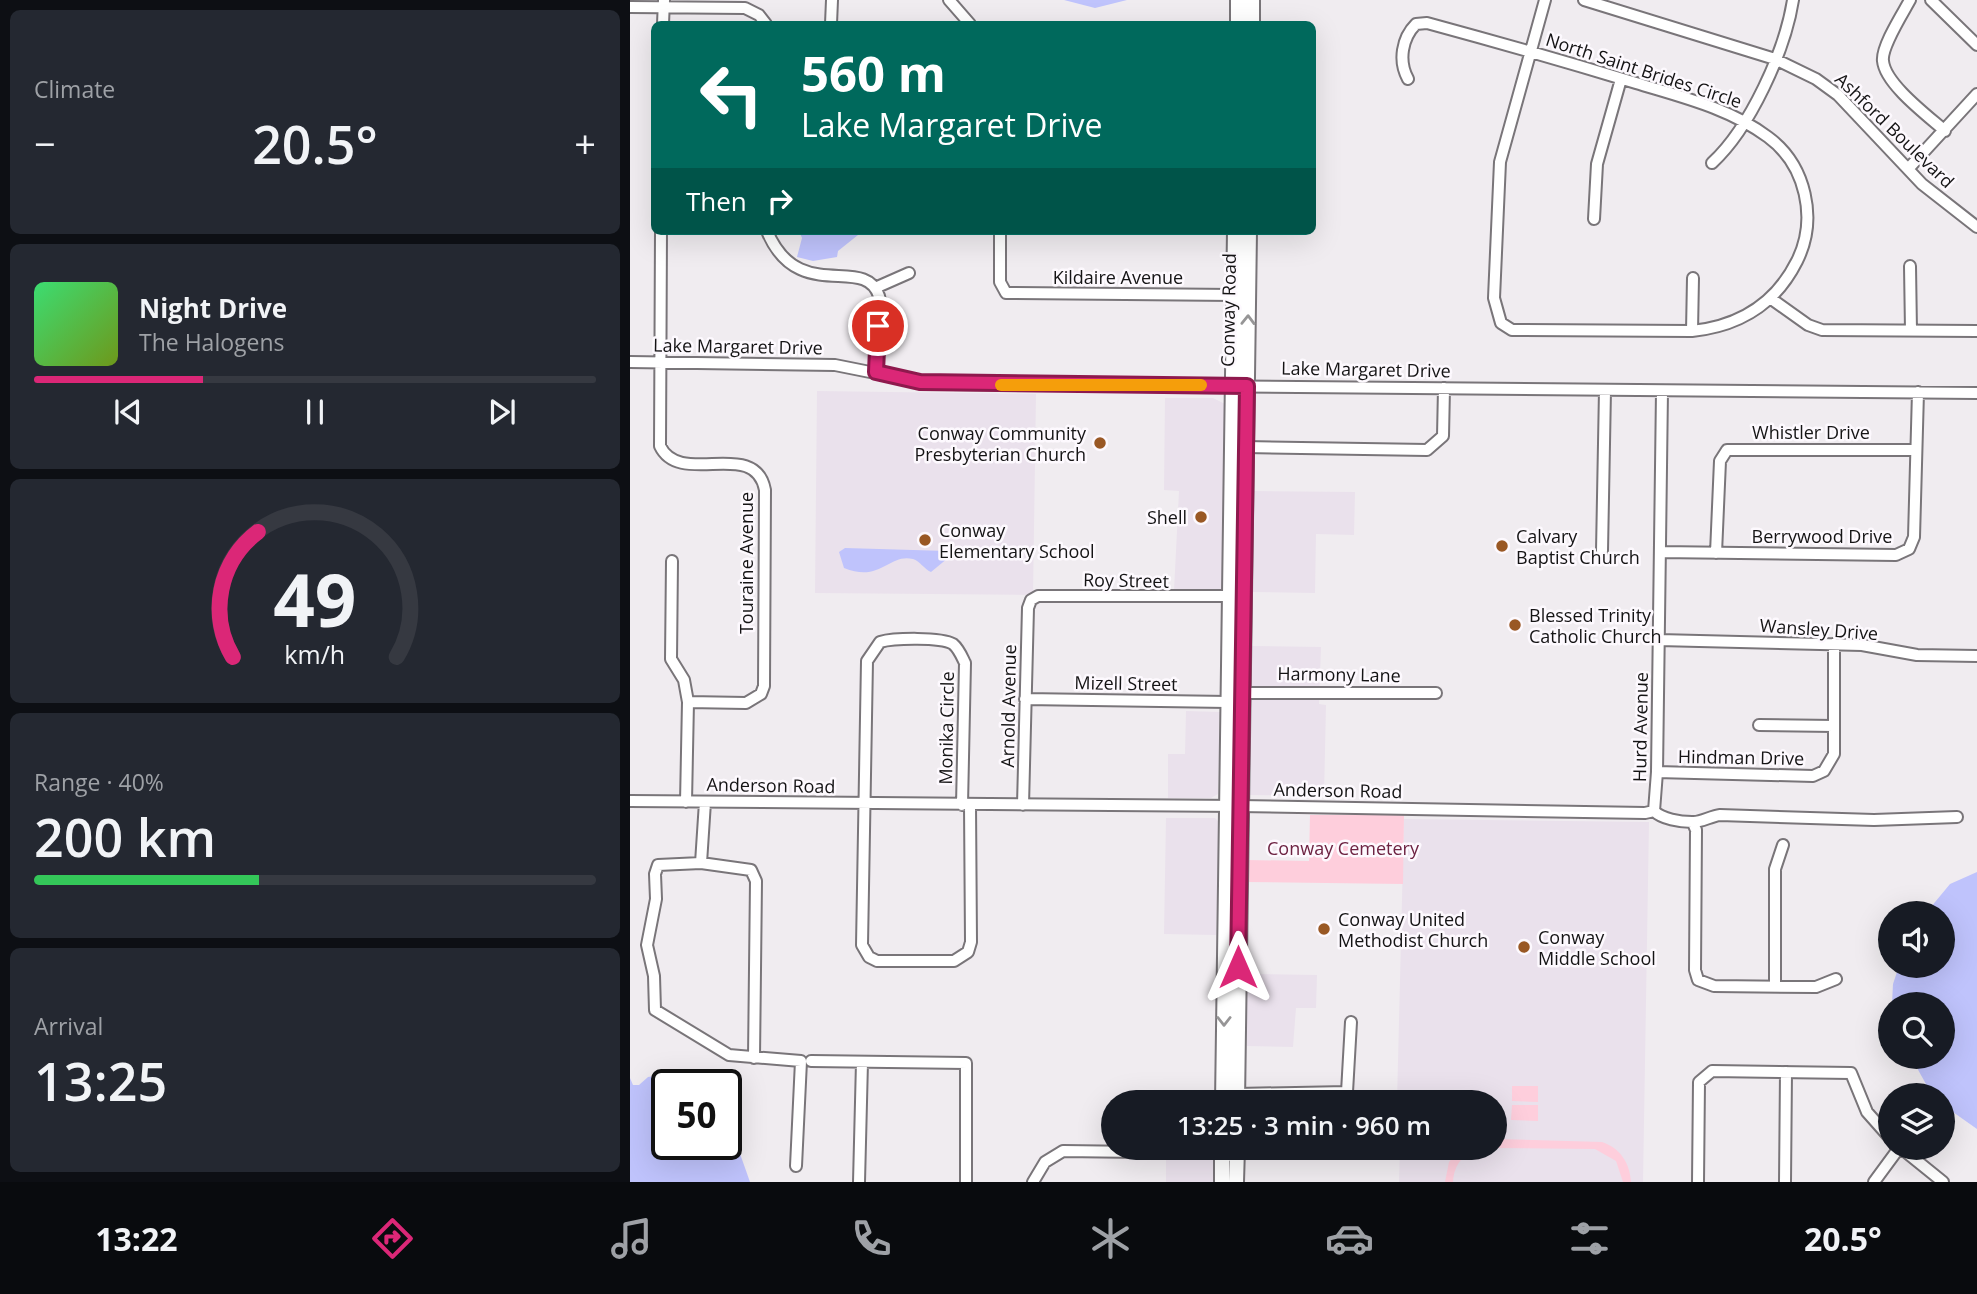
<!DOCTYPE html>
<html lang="en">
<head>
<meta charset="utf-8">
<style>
  body { margin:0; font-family:"Open Sans",sans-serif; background:#242831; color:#f1f3f6; height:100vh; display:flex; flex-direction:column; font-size:26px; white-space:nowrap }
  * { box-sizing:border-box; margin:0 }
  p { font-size:23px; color:#9ea1a6 }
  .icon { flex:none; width:38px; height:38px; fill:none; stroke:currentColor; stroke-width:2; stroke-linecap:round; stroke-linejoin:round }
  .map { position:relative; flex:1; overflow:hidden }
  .side { display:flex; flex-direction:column; gap:10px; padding:10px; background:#0d0f14; width:630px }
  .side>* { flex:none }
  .banner { position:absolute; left:21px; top:21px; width:665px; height:214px; border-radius:10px; box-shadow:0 7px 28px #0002; background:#00695c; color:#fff; overflow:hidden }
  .controls { position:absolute; left:1248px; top:901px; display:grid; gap:14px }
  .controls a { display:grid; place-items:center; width:77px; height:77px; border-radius:50%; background:#171b24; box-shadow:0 7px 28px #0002; font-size:35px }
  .speed { position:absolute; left:21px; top:1069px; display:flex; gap:14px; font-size:35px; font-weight:700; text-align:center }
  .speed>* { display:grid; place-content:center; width:91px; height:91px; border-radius:50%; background:#171b24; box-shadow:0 7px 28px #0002; line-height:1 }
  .speed .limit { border:4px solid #111; border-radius:10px; background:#fff; color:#111 }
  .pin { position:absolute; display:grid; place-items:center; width:60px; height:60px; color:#fff; margin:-30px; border:4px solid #fff; border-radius:50%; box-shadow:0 2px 7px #0007 }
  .me { position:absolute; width:77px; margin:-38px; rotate:0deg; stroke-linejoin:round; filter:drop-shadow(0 0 5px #0008) }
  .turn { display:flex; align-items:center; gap:24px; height:147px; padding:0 35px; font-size:32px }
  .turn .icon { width:91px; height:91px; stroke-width:2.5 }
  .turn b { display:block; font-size:49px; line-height:60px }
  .then { display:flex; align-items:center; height:66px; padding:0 35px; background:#0003; gap:14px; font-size:26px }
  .big { font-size:52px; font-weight:600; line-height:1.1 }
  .side .widget { flex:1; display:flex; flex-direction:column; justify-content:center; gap:10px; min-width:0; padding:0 24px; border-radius:10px; background:#242831 }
  .side .dial { align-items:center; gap:0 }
  .dial svg { height:182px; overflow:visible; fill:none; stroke:#363941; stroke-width:7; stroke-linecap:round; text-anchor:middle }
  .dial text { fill:#f1f3f6; stroke:none }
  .song { display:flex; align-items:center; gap:21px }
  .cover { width:84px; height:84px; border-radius:10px; background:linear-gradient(135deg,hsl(140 70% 55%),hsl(80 70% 35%)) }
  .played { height:7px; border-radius:4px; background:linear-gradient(90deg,#db2777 30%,#363941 30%) }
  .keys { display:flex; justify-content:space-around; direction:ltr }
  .heat { display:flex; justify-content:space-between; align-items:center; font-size:38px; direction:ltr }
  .charge { height:10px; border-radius:5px; background:linear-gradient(90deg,#34c759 40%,#363941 0) }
  .trip { position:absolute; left:471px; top:1090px; width:406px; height:70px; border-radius:35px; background:#171b24; box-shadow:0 7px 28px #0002; font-weight:600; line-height:70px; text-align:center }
  .dock { display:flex; height:112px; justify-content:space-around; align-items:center; background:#090b0e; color:#9ea1a6 }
  .dock .icon { width:49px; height:49px }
  .dock .selected { color:#db2777 }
  .dock b { font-size:32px; color:#f1f3f6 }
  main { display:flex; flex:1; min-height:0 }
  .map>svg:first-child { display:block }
  .built { fill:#eae1ec }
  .green { fill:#fecedc }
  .water { fill:#bfc3fc }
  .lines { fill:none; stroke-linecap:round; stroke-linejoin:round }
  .minor-casing { stroke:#797579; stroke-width:14 }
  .major-casing { stroke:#797579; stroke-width:18 }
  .minor { stroke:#fff; stroke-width:10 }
  .major { stroke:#fff; stroke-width:14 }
  .oneway { stroke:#969596 }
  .route-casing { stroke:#8e194d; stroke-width:18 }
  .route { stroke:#db2777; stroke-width:12 }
  .slow { stroke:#f59e0b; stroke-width:12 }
  .poi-dot { fill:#995824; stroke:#fdf9fe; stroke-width:2.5 }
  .labels { text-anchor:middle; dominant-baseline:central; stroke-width:5; stroke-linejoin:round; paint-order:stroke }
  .street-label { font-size:18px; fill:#151415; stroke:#fdf9fe }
  .poi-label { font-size:18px; fill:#151415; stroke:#fdf9fe; text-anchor:start }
  .park-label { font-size:18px; fill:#6d2342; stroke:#fdf9fe }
</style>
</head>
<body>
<main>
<section class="side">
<div class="widget"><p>Climate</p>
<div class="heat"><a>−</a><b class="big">20.5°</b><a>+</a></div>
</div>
<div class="widget">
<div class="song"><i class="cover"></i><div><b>Night Drive</b><p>The Halogens</p></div></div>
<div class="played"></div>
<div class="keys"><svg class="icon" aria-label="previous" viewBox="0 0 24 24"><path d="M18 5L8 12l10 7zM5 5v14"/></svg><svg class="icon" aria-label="pause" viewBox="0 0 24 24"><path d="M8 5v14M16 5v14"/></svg><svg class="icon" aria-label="next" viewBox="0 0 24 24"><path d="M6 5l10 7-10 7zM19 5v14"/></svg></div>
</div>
<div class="widget dial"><svg viewBox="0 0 100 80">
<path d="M14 69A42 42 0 1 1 86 69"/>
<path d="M14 69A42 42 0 0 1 25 14" stroke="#db2777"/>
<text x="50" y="56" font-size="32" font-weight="700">49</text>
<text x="50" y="72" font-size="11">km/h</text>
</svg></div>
<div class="widget"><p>Range · 40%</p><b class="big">200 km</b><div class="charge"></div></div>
<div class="widget"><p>Arrival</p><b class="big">13:25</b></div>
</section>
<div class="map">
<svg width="1347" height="1182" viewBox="0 0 1347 1182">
  <rect width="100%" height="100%" fill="#f0ecf0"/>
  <!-- built -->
  <path class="built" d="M 187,391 L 406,394 L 403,595 L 185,593 Z
    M 535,398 L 583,398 L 595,404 L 592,592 L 544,591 L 549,491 L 534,490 Z
    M 624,491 L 725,492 L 724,535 L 686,534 L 685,593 L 623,592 Z
    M 622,646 L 691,647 L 689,704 L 696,705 L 694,796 L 620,795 Z
    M 556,711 L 590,712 L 588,794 L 581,798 L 538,798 L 538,754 L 555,754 Z
    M 536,818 L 585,818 L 589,822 L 586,935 L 534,934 Z
    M 774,819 L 1019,822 L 1013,1182 L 769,1182 L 770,1148 L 864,1148 L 864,1102 L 767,1102 Z
    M 616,974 L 687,975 L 686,1008 L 666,1008 L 663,1047 L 617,1046 Z
    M 536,1148 L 584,1148 L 583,1182 L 536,1182 Z"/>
  <!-- green -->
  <path class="green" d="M 680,815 L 774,815 L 773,884 L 617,882 L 617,860 L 679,861 Z
    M 882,1086 L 908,1086 L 908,1102 L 882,1101 Z
    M 882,1105 L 908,1105 L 908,1121 L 881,1120 Z
    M 865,1139 L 972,1142 C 990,1148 1000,1163 1001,1182 L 993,1182 L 986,1161 L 965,1149 L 865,1148 Z
    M 831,1148 L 852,1148 C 834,1152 824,1164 823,1182 L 815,1182 L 819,1162 Z"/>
  <!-- water -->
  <path class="water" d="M 434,0 L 497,0 L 465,8 Z
    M 169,231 L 233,231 L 208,251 L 207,257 L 183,261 L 167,257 L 172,238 Z
    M 215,548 L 317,551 L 318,558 L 301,572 C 294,569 290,561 283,559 C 259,553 251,583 214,568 L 209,552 Z
    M 1347,872 L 1347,1129 L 1313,1105 L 1312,1096 L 1302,1095 L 1281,1057 L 1312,1057 L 1312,1004 L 1262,1004 L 1263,984 L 1269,966 L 1312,966 L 1312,914 L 1296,913 L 1320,884 Z
    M 24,1076 L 48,1085 L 37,1085 L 37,1144 L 96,1144 L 96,1125 L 102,1131 L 120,1182 L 0,1182 L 0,1078 L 3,1085 L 9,1085 L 18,1077 Z"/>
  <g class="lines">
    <!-- minor casing -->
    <g class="minor-casing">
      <path id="minor" d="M 319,0 L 340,24
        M 954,0 L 1145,59 L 1186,79 L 1208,95 L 1292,184 L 1347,227
        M 1280,0 C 1273,13 1251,47 1253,61 C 1255,84 1298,116 1315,131
        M 1301,0 L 1347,45
        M 0,7 L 115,8 L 129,15 L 136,24
        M 33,24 L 34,0
        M 201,24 L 202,0
        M 778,79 C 768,61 772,38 786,24 L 797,23 C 867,42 937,62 1006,83 C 1052,97 1099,108 1138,137 C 1176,165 1188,219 1167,261 C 1145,305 1109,326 1062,331 L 882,330 L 871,323 L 864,298 L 870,162 L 915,0
        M 1082,163 C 1120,128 1155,51 1163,0
        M 1278,169 L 1347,94
        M 964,219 L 967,164 L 991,79
        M 31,231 L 30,446 C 50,488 125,437 135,490 L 134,686 L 131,694 L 116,703 L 58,702
        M 137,231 C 168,306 235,253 249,296 C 254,314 247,352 246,372
        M 370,231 L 370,282 L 376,293 L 604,295
        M 1280,266 L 1281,331
        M 245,288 L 279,273
        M 1140,298 L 1178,325 L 1192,330 L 1347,331
        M 1062,331 L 1063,278
        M 0,362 L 205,365 L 290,382 L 320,384 L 1347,393
        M 616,447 L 797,450 L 813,436 L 814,388
        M 972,551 L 975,390
        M 1030,552 L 1266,555 L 1279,549 L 1284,537 L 1288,392
        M 1086,553 L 1090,461 L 1097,450 L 1285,450
        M 42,561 L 41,659 L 54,680 L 58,702 L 56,802
        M 1029,640 L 1232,645 L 1287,655 L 1347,656
        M 612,693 L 806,693
        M 395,699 L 598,702
        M 1129,725 L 1204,726
        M 1027,772 L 1183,776 L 1194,771 L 1204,754 L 1204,644
        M 0,801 L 609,806 L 1015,813 L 1024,811
        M 332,805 L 335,663 C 332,657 329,649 323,644 C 311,637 264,638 250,642 L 237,661 L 232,945 L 239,957 L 247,961 L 324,961 L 338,952 L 341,942 L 340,805
        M 393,805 L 398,608 L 401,600 L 408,596 L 600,596
        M 1024,811 L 1027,772 L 1032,391
        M 1024,811 C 1032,819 1050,822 1062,822 C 1070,823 1081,816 1090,815 L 1244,820 L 1327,817
        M 1063,823 L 1066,830 L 1065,970 L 1068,980 L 1084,986 L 1186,987 L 1206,979
        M 71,863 L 75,802
        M 1145,986 L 1145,869 L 1153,845
        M 124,1058 L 126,881 L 121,870 L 71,863 L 28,865 L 25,874 L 26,899 L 17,945 L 24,976 L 25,1010 L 99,1055 L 171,1061 L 166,1166
        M 181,1061 L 336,1063 L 336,1182
        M 607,1094 L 717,1092 L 721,1022
        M 1271,1148 L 1313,1182
        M 229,1182 L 232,1062
        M 403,1182 L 415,1162 L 433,1151 L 587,1153 L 598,1156
        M 1068,1182 L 1069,1082 L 1082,1071 L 1221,1073 L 1237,1112 L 1260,1138
        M 1155,1182 L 1156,1072
        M 1244,1182 L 1269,1148"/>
    </g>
    <!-- major casing -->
    <g class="major-casing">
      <path id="major" d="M 608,24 L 608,0
        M 622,24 L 622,0
        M 593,1102 L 605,231
        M 607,1102 L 619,231
        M 592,1182 L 592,1148
        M 606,1182 L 607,1148"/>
    </g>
    <!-- minor -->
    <use href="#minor" class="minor"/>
    <!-- major -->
    <use href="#major" class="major"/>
  </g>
  <!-- one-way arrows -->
  <defs><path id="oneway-chevron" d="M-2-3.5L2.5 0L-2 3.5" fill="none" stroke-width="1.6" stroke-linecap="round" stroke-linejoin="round" transform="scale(1.75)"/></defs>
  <g class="oneway">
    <use href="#oneway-chevron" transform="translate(618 320) rotate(-89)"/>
    <use href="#oneway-chevron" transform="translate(594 1021) rotate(90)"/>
  </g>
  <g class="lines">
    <!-- route casing -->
    <g class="route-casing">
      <path id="route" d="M 248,326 L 246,372 L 290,382 L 617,386 L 608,967"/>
    </g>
    <!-- route -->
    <use href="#route" class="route"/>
    <!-- slow -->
    <path class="slow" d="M 371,385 L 571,385"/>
  </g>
  <!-- markers -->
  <g class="poi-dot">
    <circle cx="470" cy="443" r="7"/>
    <circle cx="571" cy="517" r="7"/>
    <circle cx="295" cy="540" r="7"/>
    <circle cx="872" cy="546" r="7"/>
    <circle cx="885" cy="625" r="7"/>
    <circle cx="694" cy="929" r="7"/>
    <circle cx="894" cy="947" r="7"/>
  </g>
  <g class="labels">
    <!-- street labels -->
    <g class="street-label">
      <text transform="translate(1014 70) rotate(18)">North Saint Brides Circle</text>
      <text transform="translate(1265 130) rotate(44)">Ashford Boulevard</text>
      <text x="488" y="277">Kildaire Avenue</text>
      <text transform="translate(598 310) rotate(-89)">Conway Road</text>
      <text transform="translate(108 346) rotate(1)">Lake Margaret Drive</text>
      <text transform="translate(736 369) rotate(1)">Lake Margaret Drive</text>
      <text x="1181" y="432">Whistler Drive</text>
      <text x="1192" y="536">Berrywood Drive</text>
      <text transform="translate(116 563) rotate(-90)">Touraine Avenue</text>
      <text transform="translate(496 580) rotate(1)">Roy Street</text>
      <text transform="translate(1189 629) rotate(4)">Wansley Drive</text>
      <text transform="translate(709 674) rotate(1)">Harmony Lane</text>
      <text transform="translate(496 683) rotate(1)">Mizell Street</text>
      <text transform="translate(378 706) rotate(-89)">Arnold Avenue</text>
      <text transform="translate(1010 727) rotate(-89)">Hurd Avenue</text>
      <text transform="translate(316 728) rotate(-89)">Monika Circle</text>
      <text transform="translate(1111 757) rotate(1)">Hindman Drive</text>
      <text transform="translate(141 785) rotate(1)">Anderson Road</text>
      <text transform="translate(708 790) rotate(1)">Anderson Road</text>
    </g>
    <!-- poi labels -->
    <g class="poi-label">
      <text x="456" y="433" text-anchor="end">Conway Community<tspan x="456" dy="21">Presbyterian Church</tspan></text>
      <text x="557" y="517" text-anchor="end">Shell</text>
      <text x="309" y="530">Conway<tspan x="309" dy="21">Elementary School</tspan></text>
      <text x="886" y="536">Calvary<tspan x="886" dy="21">Baptist Church</tspan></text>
      <text x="899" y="615">Blessed Trinity<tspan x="899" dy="21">Catholic Church</tspan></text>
      <text x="708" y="919">Conway United<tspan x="708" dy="21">Methodist Church</tspan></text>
      <text x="908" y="937">Conway<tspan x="908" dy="21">Middle School</tspan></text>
    </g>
    <!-- park labels -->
    <g class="park-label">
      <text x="713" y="848">Conway Cemetery</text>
    </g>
  </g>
</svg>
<div class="controls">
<a><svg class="icon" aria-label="sound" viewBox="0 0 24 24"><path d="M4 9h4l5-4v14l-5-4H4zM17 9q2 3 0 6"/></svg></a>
<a><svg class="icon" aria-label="search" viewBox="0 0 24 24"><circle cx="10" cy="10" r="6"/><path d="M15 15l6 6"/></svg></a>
<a><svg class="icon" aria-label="layers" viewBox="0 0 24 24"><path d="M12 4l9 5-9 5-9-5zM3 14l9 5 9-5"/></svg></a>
</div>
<div class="speed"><div class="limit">50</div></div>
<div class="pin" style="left:248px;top:326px;background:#d93025"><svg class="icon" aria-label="arrive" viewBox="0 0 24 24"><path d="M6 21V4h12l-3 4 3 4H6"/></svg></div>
<svg class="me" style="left:608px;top:967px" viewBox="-20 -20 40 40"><path d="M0-17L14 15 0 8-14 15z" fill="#db2777" stroke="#fff" stroke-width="4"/></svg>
<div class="trip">13:25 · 3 min · 960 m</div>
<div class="banner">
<div class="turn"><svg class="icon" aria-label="left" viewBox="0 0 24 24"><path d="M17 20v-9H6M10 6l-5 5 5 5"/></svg><div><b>560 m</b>Lake Margaret Drive</div></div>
<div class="then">Then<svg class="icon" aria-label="right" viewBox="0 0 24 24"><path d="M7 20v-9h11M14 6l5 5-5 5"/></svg></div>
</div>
</div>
</main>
<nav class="dock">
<b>13:22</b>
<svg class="icon selected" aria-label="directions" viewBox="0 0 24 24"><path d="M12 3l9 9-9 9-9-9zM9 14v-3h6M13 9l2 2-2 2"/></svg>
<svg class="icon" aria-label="music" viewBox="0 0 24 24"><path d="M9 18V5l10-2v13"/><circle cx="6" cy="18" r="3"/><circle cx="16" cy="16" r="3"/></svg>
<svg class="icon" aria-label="phone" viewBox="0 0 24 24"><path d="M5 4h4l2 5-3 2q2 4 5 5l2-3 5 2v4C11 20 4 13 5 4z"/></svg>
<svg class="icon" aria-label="climate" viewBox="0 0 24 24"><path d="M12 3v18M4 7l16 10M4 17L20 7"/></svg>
<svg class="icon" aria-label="car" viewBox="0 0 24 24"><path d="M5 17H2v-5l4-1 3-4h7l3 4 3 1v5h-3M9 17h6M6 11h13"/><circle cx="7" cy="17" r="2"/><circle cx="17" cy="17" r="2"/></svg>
<svg class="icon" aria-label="filters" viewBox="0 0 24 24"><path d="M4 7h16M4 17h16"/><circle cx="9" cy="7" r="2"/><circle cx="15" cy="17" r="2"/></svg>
<b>20.5°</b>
</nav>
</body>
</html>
